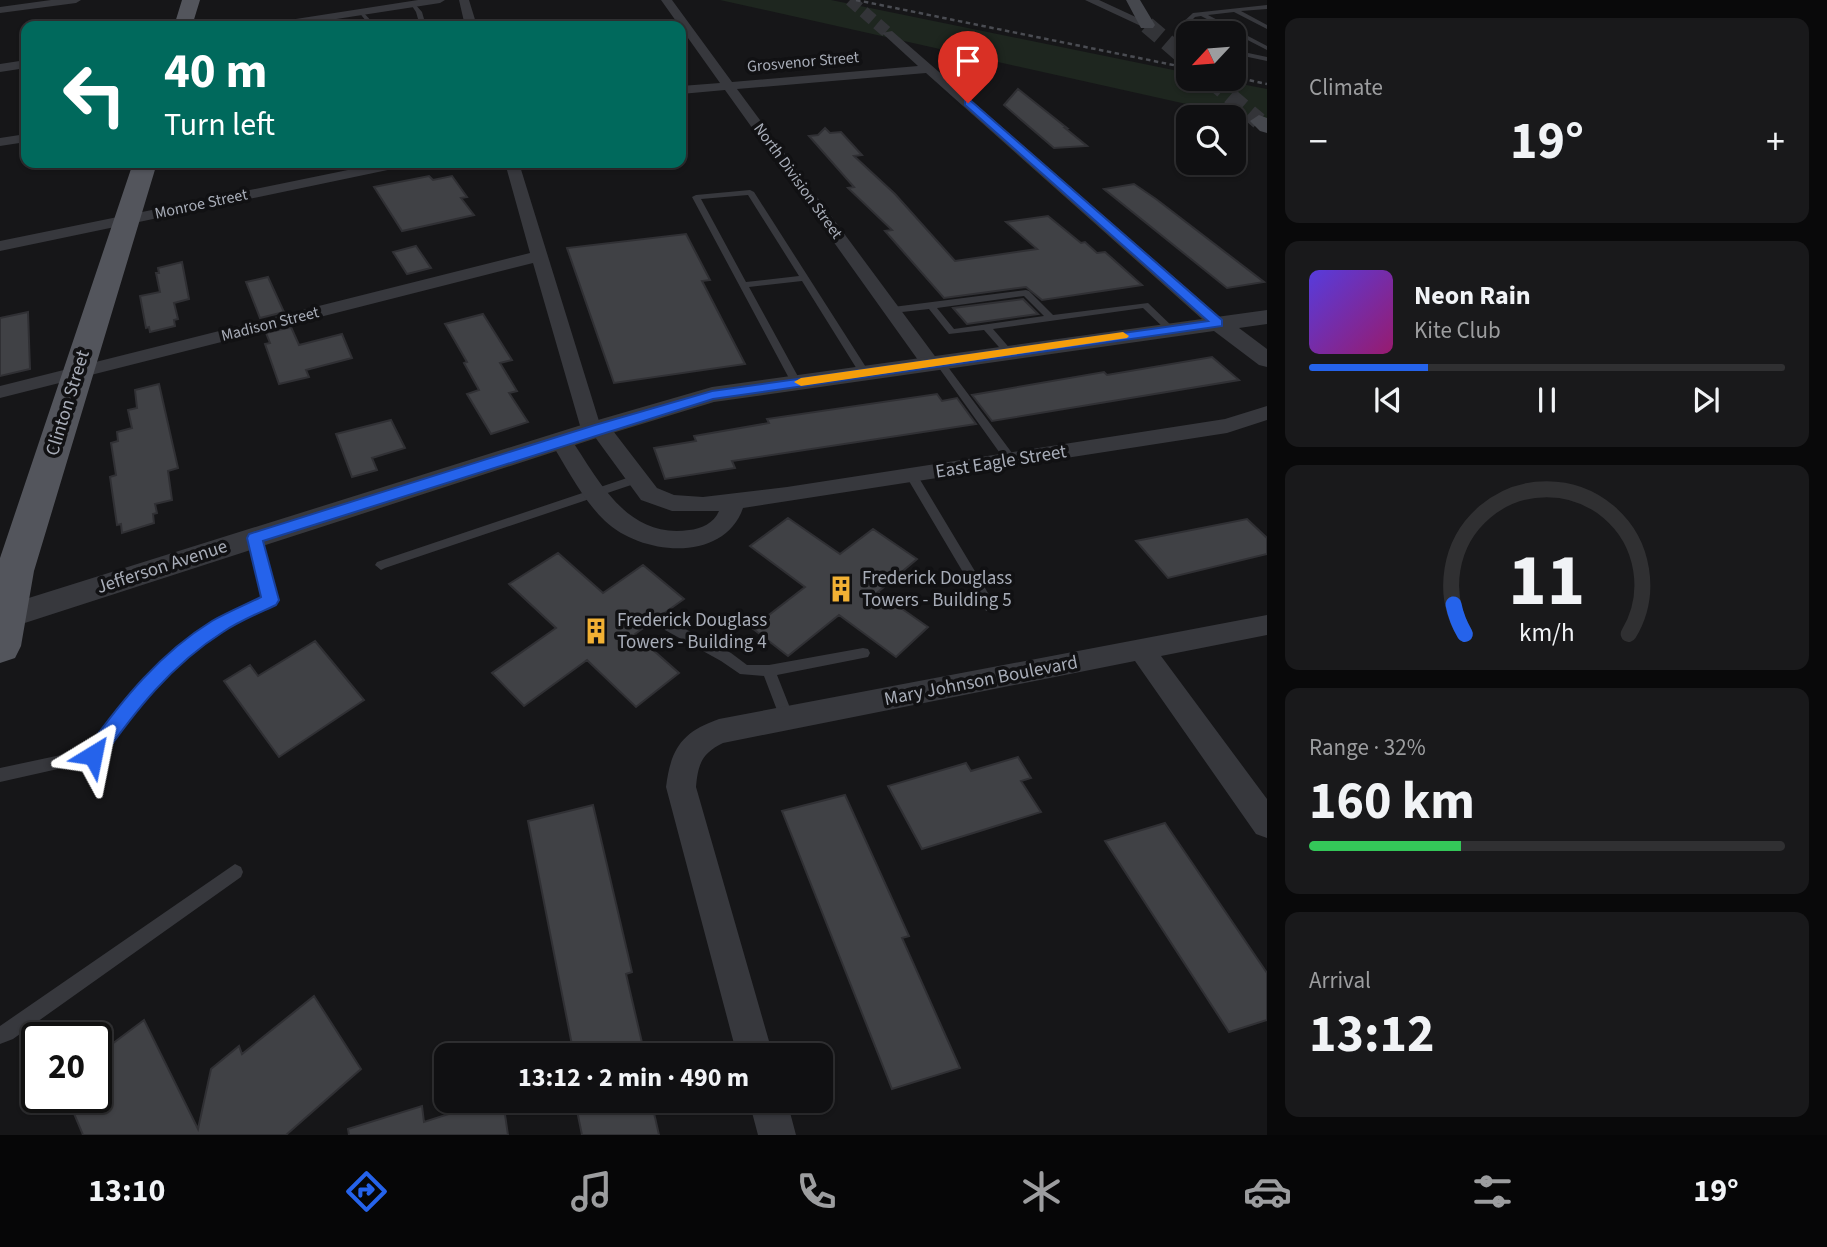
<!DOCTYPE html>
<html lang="en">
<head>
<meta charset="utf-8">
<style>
  body { margin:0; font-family:"Source Sans 3",sans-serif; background:#19191b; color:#f1f3f6; height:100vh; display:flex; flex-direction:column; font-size:26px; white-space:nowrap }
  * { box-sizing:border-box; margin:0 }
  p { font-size:23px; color:#9c9d9f }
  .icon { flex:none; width:38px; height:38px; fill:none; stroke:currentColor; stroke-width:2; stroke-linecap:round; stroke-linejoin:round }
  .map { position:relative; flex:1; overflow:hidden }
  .details { display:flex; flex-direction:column; gap:18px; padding:18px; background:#09090a; width:560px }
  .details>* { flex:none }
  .guide { position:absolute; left:21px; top:21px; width:665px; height:147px; border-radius:14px; box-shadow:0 2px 5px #0004,0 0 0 2px #303032; background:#00695c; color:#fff; overflow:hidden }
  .needle { width:46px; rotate:244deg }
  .tools { position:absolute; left:1176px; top:21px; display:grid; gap:14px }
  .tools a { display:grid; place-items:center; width:70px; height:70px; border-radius:14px; background:#101012; box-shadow:0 2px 5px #0004,0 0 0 2px #303032; font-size:35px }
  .speed { position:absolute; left:21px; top:1022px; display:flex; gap:14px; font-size:35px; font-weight:700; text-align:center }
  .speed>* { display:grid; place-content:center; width:91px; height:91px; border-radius:50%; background:#101012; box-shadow:0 2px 5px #0004,0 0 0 2px #303032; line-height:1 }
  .speed .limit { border:4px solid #111; border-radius:10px; background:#fff; color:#111 }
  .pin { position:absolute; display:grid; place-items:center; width:60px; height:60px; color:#fff; margin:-72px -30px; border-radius:50% 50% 50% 0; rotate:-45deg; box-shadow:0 0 7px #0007 }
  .pin .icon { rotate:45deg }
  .me { position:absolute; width:77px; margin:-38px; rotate:35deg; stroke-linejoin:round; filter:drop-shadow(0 0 5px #0008) }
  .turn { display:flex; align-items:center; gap:24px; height:147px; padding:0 28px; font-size:32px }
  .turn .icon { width:91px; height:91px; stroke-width:2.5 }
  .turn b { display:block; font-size:49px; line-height:60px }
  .big { font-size:52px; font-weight:700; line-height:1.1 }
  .details .card { flex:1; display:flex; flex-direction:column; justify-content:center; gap:10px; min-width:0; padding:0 24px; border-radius:14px; background:#19191b }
  .details .dial { align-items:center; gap:0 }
  .dial svg { height:182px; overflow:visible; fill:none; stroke:#303032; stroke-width:7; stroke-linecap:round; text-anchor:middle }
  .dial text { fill:#f1f3f6; stroke:none }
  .song { display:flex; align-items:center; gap:21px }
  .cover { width:84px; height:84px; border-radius:10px; background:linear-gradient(135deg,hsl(250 70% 55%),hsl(320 70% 35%)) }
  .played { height:7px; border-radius:4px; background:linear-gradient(90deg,#2563eb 25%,#303032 25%) }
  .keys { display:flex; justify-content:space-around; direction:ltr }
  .heat { display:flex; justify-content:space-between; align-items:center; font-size:38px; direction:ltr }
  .charge { height:10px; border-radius:5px; background:linear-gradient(90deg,#34c759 32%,#303032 0) }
  .trip { position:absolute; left:434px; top:1043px; width:399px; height:70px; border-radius:14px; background:#101012; box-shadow:0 2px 5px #0004,0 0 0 2px #303032; font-weight:700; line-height:70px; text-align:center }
  .tab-bar { display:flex; height:112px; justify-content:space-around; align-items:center; background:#060607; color:#9c9d9f }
  .tab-bar .icon { width:49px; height:49px }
  .tab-bar .selected { color:#2563eb }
  .tab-bar b { font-size:32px; color:#f1f3f6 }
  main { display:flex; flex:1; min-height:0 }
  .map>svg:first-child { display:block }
  .green { fill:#1e261f }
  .building { fill:#404145; stroke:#303034; stroke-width:2 }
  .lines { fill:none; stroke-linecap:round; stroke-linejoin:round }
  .minor-tunnel { stroke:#333438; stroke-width:12; stroke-dasharray:12 6; stroke-linecap:butt }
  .secondary-tunnel { stroke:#333438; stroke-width:17; stroke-dasharray:17 9; stroke-linecap:butt }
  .service { fill:#37383d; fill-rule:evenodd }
  .minor { fill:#37383d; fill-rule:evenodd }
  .tertiary { fill:#37383d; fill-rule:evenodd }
  .secondary { fill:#45474d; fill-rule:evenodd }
  .primary { fill:#53555c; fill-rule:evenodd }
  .rail { stroke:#4a4c52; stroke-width:2.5; stroke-dasharray:4.5 3.5; stroke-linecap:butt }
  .route { fill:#2563eb; stroke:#184099; stroke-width:2 }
  .slow { fill:#f59e0b }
  .labels { text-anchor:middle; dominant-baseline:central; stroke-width:7; stroke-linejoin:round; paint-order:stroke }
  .far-street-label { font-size:16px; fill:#a8adb8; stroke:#111113 }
  .street-label { font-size:19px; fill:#a8adb8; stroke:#111113 }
  .poi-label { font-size:19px; fill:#a8adb8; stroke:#111113; text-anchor:start }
</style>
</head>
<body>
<main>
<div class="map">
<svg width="1267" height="1135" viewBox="0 0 1267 1135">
  <rect width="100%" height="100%" fill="#161618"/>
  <!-- green -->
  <path class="green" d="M 720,0 L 831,0 L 1188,73 L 1188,79 L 1215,79 L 1267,89 L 1267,122 Z"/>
  <!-- building -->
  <path class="building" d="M 1018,89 L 1067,128 L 1065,128 L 1087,146 L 1054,148 L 1004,105 Z
    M 825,128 L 830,133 L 841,132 L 862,155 L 854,156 L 895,194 L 955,261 L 1037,249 L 1006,222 L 1048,216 L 1081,243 L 1085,242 L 1097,253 L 1105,252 L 1142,285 L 1042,300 L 1026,287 L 944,298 L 885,231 L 892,230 L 848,188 L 854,187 L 809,136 L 818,135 Z
    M 429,176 L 433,180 L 452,176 L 467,197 L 461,198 L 474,215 L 402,231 L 374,187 Z
    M 1134,184 L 1156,199 L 1264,282 L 1227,288 L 1104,189 Z
    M 686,234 L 710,280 L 702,281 L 745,364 L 614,383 L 567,248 Z
    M 416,246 L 431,268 L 407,274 L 393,252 Z
    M 182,262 L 189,299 L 174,303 L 178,319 L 174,320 L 175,326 L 150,332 L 149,327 L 146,328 L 140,296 L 160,292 L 156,273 L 159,273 L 158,268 Z
    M 268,277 L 284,312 L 260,318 L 246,282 Z
    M 1023,299 L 1038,314 L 967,324 L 953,308 Z
    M 28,312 L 30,369 L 0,376 L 0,318 Z
    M 483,314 L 512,360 L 500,363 L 517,391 L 509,393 L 528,422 L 491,434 L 467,394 L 479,390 L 464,363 L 467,362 L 445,324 Z
    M 291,327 L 299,345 L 342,334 L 352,358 L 306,370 L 309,377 L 279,384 L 265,344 L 270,343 L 266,333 Z
    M 1212,357 L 1239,380 L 992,421 L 972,395 L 1104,372 L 1107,375 Z
    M 159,384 L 178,468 L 168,471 L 172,500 L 155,504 L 157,513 L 153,514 L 154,523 L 122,533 L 121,524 L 117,525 L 110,477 L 116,475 L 111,443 L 118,441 L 117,432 L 132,428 L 128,410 L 137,408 L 135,390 Z
    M 937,394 L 942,401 L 957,398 L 976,424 L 732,461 L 735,468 L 665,479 L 654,448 L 696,441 L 694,436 L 769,423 L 767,419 Z
    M 391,420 L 405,448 L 372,458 L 377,470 L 352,477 L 336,434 Z
    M 788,518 L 840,554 L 873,529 L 917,559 L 878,592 L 928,627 L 896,657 L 839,615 L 788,656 L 752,628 L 805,587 L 750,546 Z
    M 1247,519 L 1267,538 L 1267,554 L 1168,578 L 1136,541 Z
    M 558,553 L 603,593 L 643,565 L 684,599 L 635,634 L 679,673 L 636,707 L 587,660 L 524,706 L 492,673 L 556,628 L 509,584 Z
    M 315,641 L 364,700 L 279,757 L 224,681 L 250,665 L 258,676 Z
    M 1018,757 L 1031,778 L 1021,781 L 1041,812 L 922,849 L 888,786 L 966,763 L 971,771 Z
    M 845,795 L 909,936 L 902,938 L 960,1068 L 892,1089 L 782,811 Z
    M 593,805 L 632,972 L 626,974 L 643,1047 L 651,1045 L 653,1055 L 566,1055 L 566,1052 L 573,1050 L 528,821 Z
    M 1165,823 L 1267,973 L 1267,1020 L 1229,1032 L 1105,841 Z
    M 314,996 L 361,1069 L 286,1135 L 83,1135 L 67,1097 L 96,1097 L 96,1056 L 144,1020 L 198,1129 L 211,1069 L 239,1046 L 242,1054 Z
    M 489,1101 L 503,1101 L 508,1135 L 349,1135 L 348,1129 L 422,1106 L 424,1122 Z
    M 575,1101 L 665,1101 L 667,1109 L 654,1113 L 659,1135 L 582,1135 Z"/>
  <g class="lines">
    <!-- minor-tunnel -->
    <path class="minor-tunnel" d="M 850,0 L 888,33"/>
    <!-- secondary-tunnel -->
    <path class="secondary-tunnel" d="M 1147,25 L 1188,60
      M 1210,79 L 1259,121"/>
    <!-- service -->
    <path class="service" d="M 410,3 L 414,3 L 422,12 L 426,26 L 420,26 L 416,12 Z
      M 1267,5 L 1267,9 L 1241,11 L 1267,25 L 1267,29 L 1234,12 L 1208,15 L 1267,46 L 1267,50 L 1201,16 L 1195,17 L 1188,24 L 1203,33 L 1196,33 L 1181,24 L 1193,13 Z
      M 358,11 L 362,11 L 376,26 L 370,26 Z
      M 1234,50 L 1267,57 L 1267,61 L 1234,54 Z
      M 750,190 L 754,192 L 869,372 L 868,374 L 860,374 L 802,281 L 749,287 L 801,382 L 796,385 L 791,382 L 692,197 L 696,195 ZM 748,195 L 799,276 L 746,282 L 701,199 Z
      M 1026,290 L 1029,291 L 1053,315 L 1148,303 L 1175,329 L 1170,332 L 1167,331 L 1143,308 L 993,329 L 1013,352 L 1008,355 L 1005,354 L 984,330 L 949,334 L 929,309 L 893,313 L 888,310 L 893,307 ZM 1024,296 L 1044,316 L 954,329 L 937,308 Z
      M 939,358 L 942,359 L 1015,457 L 1016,460 L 1015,463 L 1007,463 L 934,361 Z
      M 912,472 L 916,473 L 994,603 L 996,607 L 994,611 L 986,611 L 906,476 Z
      M 636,475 L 640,476 L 642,479 L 640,482 L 385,568 L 381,570 L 375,565 L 377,562 Z
      M 254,534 L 260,538 L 276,600 L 274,603 C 257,613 238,620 221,631 C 170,664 133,710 98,760 L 0,782 L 0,768 L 89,749 C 124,701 163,655 214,622 C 230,613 247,606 263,598 L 248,538 Z
      M 670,621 L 731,653 L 747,665 L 769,665 L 863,648 L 868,649 L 870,653 L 868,657 L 863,658 L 777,675 L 794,718 L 792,722 L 787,724 L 782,722 L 780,718 L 764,676 L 740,674 L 721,661 L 665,630 L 664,626 L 665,622 Z
      M 235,864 L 241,867 L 243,872 L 241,877 L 13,1039 L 0,1044 L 0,1026 Z"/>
    <!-- minor -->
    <path class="minor" d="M 51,0 L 81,0 L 76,3 L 0,13 L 0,7 Z
      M 418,0 L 445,0 L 440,3 L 291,26 L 264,26 L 270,23 Z
      M 459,0 L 469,0 L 477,26 L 465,26 Z
      M 661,0 L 672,0 L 732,82 L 918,66 L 882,33 L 892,31 L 1227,323 L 1225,327 L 1211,327 L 926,73 L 737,89 L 940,363 L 937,367 L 923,367 L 725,90 L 681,94 L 681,86 L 720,83 Z
      M 1085,0 L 1099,0 L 1153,25 L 1143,27 Z
      M 26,60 L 26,68 L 0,72 L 0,64 Z
      M 26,134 L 26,142 L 0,146 L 0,138 Z
      M 382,163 L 409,163 L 402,167 L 0,251 L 0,241 Z
      M 505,163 L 519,163 L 599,421 L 607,423 L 657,488 L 674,495 L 703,497 L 787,487 L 1225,419 L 1267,406 L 1267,420 L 1227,433 L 743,508 C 724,563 642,556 605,521 C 582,499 567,468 550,441 L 553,436 L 569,436 C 598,479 626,539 689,530 C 701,529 714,523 719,511 L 672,511 L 641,500 L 595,437 L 583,436 L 533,263 L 0,398 L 0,386 L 530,253 Z
      M 1267,615 L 1267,635 L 1161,656 L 1267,799 L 1267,838 L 1256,834 L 1135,661 L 723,743 C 702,753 698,764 696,787 L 773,1055 L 737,1055 L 666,787 C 671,748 682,732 719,719 Z
      M 749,1101 L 787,1101 L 796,1135 L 758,1135 Z"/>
    <!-- tertiary -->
    <path class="tertiary" d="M 1267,310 L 1267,324 L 1239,328 L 1267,349 L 1267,367 L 1259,365 L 1214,331 L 714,402 L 609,434 L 0,631 L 0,607 L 591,422 L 712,387 Z"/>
    <!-- secondary -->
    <path class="secondary" d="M 1126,0 L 1140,0 L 1155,25 L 1153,28 L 1141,28 Z
      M 1259,115 L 1267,118 L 1267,133 L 1260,131 L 1250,121 Z"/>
    <!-- primary -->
    <path class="primary" d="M 182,0 L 200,0 L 192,26 L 174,26 Z
      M 133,163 L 157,163 L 34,571 L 21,646 L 15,658 L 0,663 L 0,558 Z"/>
    <!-- rail -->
    <path class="rail" d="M 856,0 L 1188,68
      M 1234,77 L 1267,84"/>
  </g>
  <!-- route -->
  <path class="route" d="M 965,101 L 971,101 L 1222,320 L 1222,326 L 713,399 L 263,541 L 279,600 L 276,605 C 259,613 239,621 223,632 C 171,665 135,711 100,761 L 93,763 L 87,761 L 84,755 L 87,749 C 122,700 160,653 212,621 C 228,612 245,605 261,597 L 247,538 L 249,534 L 595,425 L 712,391 L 1208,321 L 965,105 Z"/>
  <!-- slow -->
  <path class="slow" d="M 1123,332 L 1129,336 L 1127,338 L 801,386 L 794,382 L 801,378 Z"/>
  <!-- icons -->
  <defs>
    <g id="building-bare" transform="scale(2.1)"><path d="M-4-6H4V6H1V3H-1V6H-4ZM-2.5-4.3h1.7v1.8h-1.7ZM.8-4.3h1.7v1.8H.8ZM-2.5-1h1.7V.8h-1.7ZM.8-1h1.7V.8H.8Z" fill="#f2b134" stroke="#111113" stroke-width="2.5" paint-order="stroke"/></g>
  </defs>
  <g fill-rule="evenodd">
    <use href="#building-bare" x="841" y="589"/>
    <use href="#building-bare" x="596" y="631"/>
  </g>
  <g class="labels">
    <!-- far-street labels -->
    <g class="far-street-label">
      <text transform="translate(803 62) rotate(-5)">Grosvenor Street</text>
      <text transform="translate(798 181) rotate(54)">North Division Street</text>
      <text transform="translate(201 204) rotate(-12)">Monroe Street</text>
      <text transform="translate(270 324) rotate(-14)">Madison Street</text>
    </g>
    <!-- street labels -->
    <g class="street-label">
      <text transform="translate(68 403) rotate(-73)">Clinton Street</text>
      <text transform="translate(1001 462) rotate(-9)">East Eagle Street</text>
      <text transform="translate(162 567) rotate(-18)">Jefferson Avenue</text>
      <text transform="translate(981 681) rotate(-11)">Mary Johnson Boulevard</text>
    </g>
    <!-- poi labels -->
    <g class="poi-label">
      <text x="862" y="578">Frederick Douglass<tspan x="862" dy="22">Towers - Building 5</tspan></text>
      <text x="617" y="620">Frederick Douglass<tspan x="617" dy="22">Towers - Building 4</tspan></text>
    </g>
  </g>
</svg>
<div class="tools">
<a><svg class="needle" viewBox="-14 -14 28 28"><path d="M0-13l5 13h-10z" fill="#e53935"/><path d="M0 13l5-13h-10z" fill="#9c9d9f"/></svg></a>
<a><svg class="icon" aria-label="search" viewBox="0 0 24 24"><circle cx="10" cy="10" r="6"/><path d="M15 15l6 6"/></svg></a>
</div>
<div class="speed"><div class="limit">20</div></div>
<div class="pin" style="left:968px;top:103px;background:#d93025"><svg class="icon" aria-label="arrive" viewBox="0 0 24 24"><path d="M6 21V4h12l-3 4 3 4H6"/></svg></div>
<svg class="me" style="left:93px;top:755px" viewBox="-20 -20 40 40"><path d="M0-17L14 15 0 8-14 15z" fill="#2563eb" stroke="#fff" stroke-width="4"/></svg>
<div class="trip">13:12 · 2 min · 490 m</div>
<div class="guide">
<div class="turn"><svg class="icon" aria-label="left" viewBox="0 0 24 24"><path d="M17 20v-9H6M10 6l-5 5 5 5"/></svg><div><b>40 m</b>Turn left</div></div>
</div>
</div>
<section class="details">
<div class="card"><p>Climate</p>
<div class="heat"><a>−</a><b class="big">19°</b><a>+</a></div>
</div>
<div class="card">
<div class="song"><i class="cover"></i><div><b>Neon Rain</b><p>Kite Club</p></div></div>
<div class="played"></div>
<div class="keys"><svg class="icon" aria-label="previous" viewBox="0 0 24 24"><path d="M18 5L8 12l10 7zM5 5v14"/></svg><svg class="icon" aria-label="pause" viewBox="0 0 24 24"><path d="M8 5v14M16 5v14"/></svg><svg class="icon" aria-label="next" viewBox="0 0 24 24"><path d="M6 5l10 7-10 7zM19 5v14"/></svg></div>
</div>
<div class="card dial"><svg viewBox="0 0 100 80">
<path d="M14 69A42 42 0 1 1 86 69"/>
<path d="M14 69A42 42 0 0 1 9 56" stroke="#2563eb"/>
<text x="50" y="56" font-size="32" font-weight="700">11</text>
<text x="50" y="72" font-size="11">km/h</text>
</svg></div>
<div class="card"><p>Range · 32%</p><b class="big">160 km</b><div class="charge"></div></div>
<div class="card"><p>Arrival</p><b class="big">13:12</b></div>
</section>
</main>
<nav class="tab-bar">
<b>13:10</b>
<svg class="icon selected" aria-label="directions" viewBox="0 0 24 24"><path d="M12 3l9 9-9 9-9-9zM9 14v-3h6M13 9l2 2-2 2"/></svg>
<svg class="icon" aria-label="music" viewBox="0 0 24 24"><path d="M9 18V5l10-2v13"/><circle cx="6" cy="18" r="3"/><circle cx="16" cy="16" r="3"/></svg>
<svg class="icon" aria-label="phone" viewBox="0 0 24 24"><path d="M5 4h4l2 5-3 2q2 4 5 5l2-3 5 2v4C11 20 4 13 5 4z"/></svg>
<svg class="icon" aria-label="climate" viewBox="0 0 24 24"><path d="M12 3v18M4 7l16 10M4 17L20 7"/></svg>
<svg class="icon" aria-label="car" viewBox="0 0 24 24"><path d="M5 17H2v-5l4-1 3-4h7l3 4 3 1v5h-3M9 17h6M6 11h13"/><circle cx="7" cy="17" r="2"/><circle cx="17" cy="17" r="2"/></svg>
<svg class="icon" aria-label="filters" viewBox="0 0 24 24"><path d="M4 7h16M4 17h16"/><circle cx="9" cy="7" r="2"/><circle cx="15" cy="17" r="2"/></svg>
<b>19°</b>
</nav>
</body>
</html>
